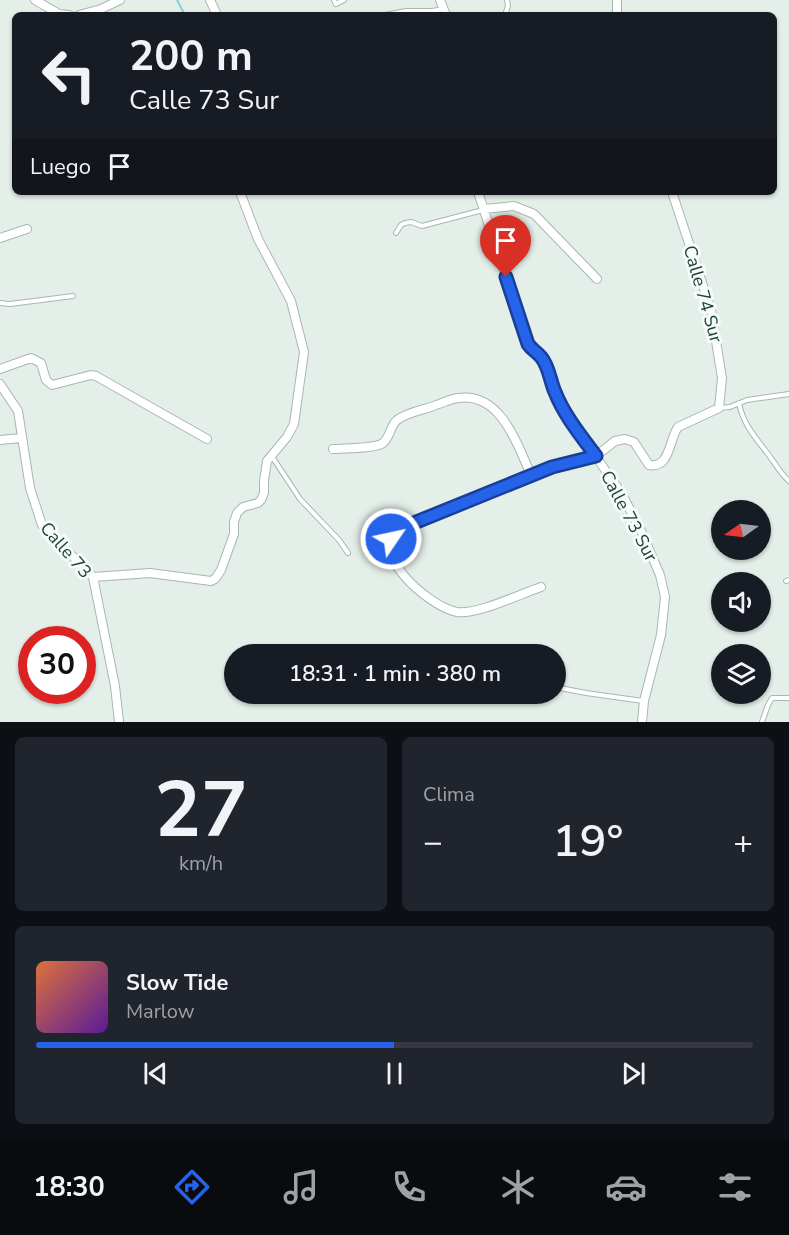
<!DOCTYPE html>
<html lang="es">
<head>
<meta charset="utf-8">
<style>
  body { margin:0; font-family:"Nunito Sans",sans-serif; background:#20242c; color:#f1f3f6; height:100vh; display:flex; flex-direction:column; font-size:22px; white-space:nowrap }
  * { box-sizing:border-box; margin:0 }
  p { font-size:20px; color:#9ea1a6 }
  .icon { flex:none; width:33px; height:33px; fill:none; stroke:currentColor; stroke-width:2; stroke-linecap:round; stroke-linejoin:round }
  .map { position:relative; height:722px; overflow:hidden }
  .sheet { display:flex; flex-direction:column; gap:15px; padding:15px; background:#0d0f14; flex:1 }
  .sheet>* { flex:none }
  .banner { position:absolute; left:12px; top:12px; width:765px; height:183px; border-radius:9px; box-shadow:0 2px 4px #0004; background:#171b24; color:#f1f3f6; overflow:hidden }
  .needle { width:39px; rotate:256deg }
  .tools { position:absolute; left:711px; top:500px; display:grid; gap:12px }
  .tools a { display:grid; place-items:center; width:60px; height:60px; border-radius:50%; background:#171b24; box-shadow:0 2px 4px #0004; font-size:30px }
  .speed { position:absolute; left:18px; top:626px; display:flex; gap:12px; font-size:30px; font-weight:700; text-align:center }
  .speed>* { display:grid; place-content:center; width:78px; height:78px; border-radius:50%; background:#171b24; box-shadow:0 2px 4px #0004; line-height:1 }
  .speed .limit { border:9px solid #d22; background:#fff; color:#111 }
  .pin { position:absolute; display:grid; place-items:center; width:51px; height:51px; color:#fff; margin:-62px -26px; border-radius:50% 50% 50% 0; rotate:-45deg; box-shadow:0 0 6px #0007 }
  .pin .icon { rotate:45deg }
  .me { position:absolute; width:66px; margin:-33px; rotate:56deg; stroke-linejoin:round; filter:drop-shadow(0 0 4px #0008) }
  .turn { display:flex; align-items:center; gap:21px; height:126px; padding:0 18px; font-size:27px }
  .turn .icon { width:78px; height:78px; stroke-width:2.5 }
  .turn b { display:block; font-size:42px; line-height:51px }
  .then { display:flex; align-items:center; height:57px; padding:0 18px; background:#0003; gap:12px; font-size:22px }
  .big { font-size:45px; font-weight:600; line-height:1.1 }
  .sheet .widget { flex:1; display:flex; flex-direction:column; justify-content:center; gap:9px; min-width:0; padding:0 21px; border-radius:9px; background:#20242c }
  .sheet .dial { align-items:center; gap:0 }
  .dial b { font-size:78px; line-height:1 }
  .song { display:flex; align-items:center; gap:18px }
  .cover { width:72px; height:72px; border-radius:9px; background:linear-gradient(135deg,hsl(20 70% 55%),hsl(270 70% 35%)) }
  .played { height:6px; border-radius:3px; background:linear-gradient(90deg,#2563eb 50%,#363941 50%) }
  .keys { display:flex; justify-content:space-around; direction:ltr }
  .heat { display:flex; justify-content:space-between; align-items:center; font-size:33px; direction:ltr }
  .sheet .tiles { flex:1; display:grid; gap:15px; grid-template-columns:1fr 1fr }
  .widget:last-child { grid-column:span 2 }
  .trip { position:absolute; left:224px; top:644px; width:342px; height:60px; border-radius:30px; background:#171b24; box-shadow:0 2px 4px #0004; font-weight:600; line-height:60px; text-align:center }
  .tabs { display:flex; height:96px; justify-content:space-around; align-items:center; background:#090b0e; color:#9ea1a6 }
  .tabs .icon { width:42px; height:42px }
  .tabs .current { color:#2563eb }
  .tabs b { font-size:27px; color:#f1f3f6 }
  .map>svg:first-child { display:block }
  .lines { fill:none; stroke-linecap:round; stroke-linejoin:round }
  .stream { stroke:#86d1d9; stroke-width:2 }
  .service-casing { stroke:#a6b8b0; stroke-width:6 }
  .minor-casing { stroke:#a6b8b0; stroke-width:10 }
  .service { stroke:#fff; stroke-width:4 }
  .minor { stroke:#fff; stroke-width:8 }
  .route-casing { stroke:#184099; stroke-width:15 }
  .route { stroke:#2563eb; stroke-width:10 }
  .labels { text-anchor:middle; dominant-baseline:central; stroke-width:6; stroke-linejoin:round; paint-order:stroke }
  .street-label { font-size:18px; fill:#214338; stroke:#f5fbf8 }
</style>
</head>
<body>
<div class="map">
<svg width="789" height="722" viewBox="0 0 789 722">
  <rect width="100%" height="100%" fill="#e4efe9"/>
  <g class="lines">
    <!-- stream -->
    <path class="stream" d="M 177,0 L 185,15"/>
    <!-- service casing -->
    <g class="service-casing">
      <path id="service" d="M 334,0 L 336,4 L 344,0
        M 385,15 L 406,11 L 432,11 L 444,9
        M 505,15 L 508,6 L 507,0
        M 396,233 L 401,225 L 405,223 L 411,222 L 422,226 L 483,210
        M 0,303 L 10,304 L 73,296
        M 739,403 C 743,424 755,437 768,454 C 775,463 780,473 789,481
        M 720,408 L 730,407 L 747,400 L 789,394
        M 271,455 L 300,499 L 339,540 L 348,553
        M 786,581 L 789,580
        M 555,687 L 586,693 L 643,701
        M 762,722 L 768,705 L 772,698 L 789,698"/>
    </g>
    <!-- minor casing -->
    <g class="minor-casing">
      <path id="minor" d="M 35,0 L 59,14 L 69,15
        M 210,0 L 217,15
        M 440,0 L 446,15
        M 617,0 L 617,15
        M 79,15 L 101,9 L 120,0
        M 478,192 L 528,344 L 532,351 L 541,356 L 547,368 L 555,393 L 573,424 L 622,494 L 642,533 L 660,575 L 665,597 L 661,635 L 644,701 L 642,722
        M 484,209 L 514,206 L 534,214 L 597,279
        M 0,238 L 27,229
        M 0,369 L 31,358 L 41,363 L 46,380 L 52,385 L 91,375 L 96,376 L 207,439
        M 0,384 L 18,411 L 30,488 L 42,525 L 93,577 L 115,686 L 119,722
        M 0,440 L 21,438
        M 333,449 C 343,448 375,449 383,443 C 390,438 390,426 397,420 C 407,412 424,410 436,405 C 443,403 450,399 458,398 C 501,392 517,444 531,475
        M 93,577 L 150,573 L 211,581 L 215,579 L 221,570 L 234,534 L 234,522 L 237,513 L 243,507 L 258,503 L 261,500 L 264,493 L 264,481 L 267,461 L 287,437 L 294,424 L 304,352 L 291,301 L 258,239 L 240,192
        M 541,587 C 520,594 477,615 457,612 C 429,607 361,548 404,527 L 552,467 L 596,456 L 615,441 L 625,439 L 634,442 L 649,465 C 670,469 669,440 678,427 L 719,408 L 722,378 L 711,310 L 672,192"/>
    </g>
    <!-- service -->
    <use href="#service" class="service"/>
    <!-- minor -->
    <use href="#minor" class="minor"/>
  </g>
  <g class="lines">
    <!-- route casing -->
    <g class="route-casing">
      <path id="route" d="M 391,539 L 394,532 L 404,527 L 552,467 L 596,456 C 581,436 564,415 555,392 C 550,381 549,366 541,357 C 536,351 532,350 528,344 L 506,277"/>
    </g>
    <!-- route -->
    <use href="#route" class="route"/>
  </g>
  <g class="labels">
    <!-- street labels -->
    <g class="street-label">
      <text transform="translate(703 294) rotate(74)">Calle 74 Sur</text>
      <text transform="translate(629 516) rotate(62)">Calle 73 Sur</text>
      <text transform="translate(66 550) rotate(49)">Calle 73</text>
    </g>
  </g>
</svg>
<div class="tools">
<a><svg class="needle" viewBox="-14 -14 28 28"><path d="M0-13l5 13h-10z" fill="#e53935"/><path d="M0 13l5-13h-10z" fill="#9ea1a6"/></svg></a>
<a><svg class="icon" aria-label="sound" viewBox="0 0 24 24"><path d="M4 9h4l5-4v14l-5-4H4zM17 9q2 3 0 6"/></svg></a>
<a><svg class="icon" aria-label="layers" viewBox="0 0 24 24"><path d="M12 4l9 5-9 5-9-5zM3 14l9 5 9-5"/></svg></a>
</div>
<div class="speed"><div class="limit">30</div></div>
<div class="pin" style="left:506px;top:277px;background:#d93025"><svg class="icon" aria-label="arrive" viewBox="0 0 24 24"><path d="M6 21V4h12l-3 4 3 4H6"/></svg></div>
<svg class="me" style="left:391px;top:539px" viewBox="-20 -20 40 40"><circle r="17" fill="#2563eb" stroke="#fff" stroke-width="3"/><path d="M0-11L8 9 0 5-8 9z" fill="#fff"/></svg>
<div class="trip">18:31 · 1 min · 380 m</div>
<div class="banner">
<div class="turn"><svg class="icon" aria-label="left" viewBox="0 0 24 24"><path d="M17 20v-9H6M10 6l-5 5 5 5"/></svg><div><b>200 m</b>Calle 73 Sur</div></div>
<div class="then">Luego<svg class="icon" aria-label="arrive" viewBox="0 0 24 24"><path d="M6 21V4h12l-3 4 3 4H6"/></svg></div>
</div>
</div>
<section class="sheet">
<div class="tiles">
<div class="widget dial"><b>27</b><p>km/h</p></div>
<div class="widget"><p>Clima</p>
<div class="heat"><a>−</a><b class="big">19°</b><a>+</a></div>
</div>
<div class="widget">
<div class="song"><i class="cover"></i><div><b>Slow Tide</b><p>Marlow</p></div></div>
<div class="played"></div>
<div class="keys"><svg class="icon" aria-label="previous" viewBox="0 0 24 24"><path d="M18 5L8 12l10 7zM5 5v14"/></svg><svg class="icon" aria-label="pause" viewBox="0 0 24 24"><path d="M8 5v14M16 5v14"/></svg><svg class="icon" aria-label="next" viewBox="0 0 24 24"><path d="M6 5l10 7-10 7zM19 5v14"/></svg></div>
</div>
</div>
</section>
<nav class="tabs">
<b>18:30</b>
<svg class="icon current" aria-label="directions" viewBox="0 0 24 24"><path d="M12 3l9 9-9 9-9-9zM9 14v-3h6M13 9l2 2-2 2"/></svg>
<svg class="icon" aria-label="music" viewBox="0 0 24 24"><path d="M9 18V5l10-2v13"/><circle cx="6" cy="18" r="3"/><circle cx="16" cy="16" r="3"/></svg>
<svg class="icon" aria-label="phone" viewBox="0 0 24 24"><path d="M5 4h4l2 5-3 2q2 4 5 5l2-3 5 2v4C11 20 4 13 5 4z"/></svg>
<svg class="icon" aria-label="climate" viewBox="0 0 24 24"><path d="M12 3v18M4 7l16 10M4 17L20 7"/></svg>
<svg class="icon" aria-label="car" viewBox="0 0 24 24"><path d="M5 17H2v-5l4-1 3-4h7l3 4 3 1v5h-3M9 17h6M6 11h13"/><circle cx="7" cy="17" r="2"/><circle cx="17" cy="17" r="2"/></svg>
<svg class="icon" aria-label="filters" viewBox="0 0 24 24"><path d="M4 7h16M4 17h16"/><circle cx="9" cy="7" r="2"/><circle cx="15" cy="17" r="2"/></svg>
</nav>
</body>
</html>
